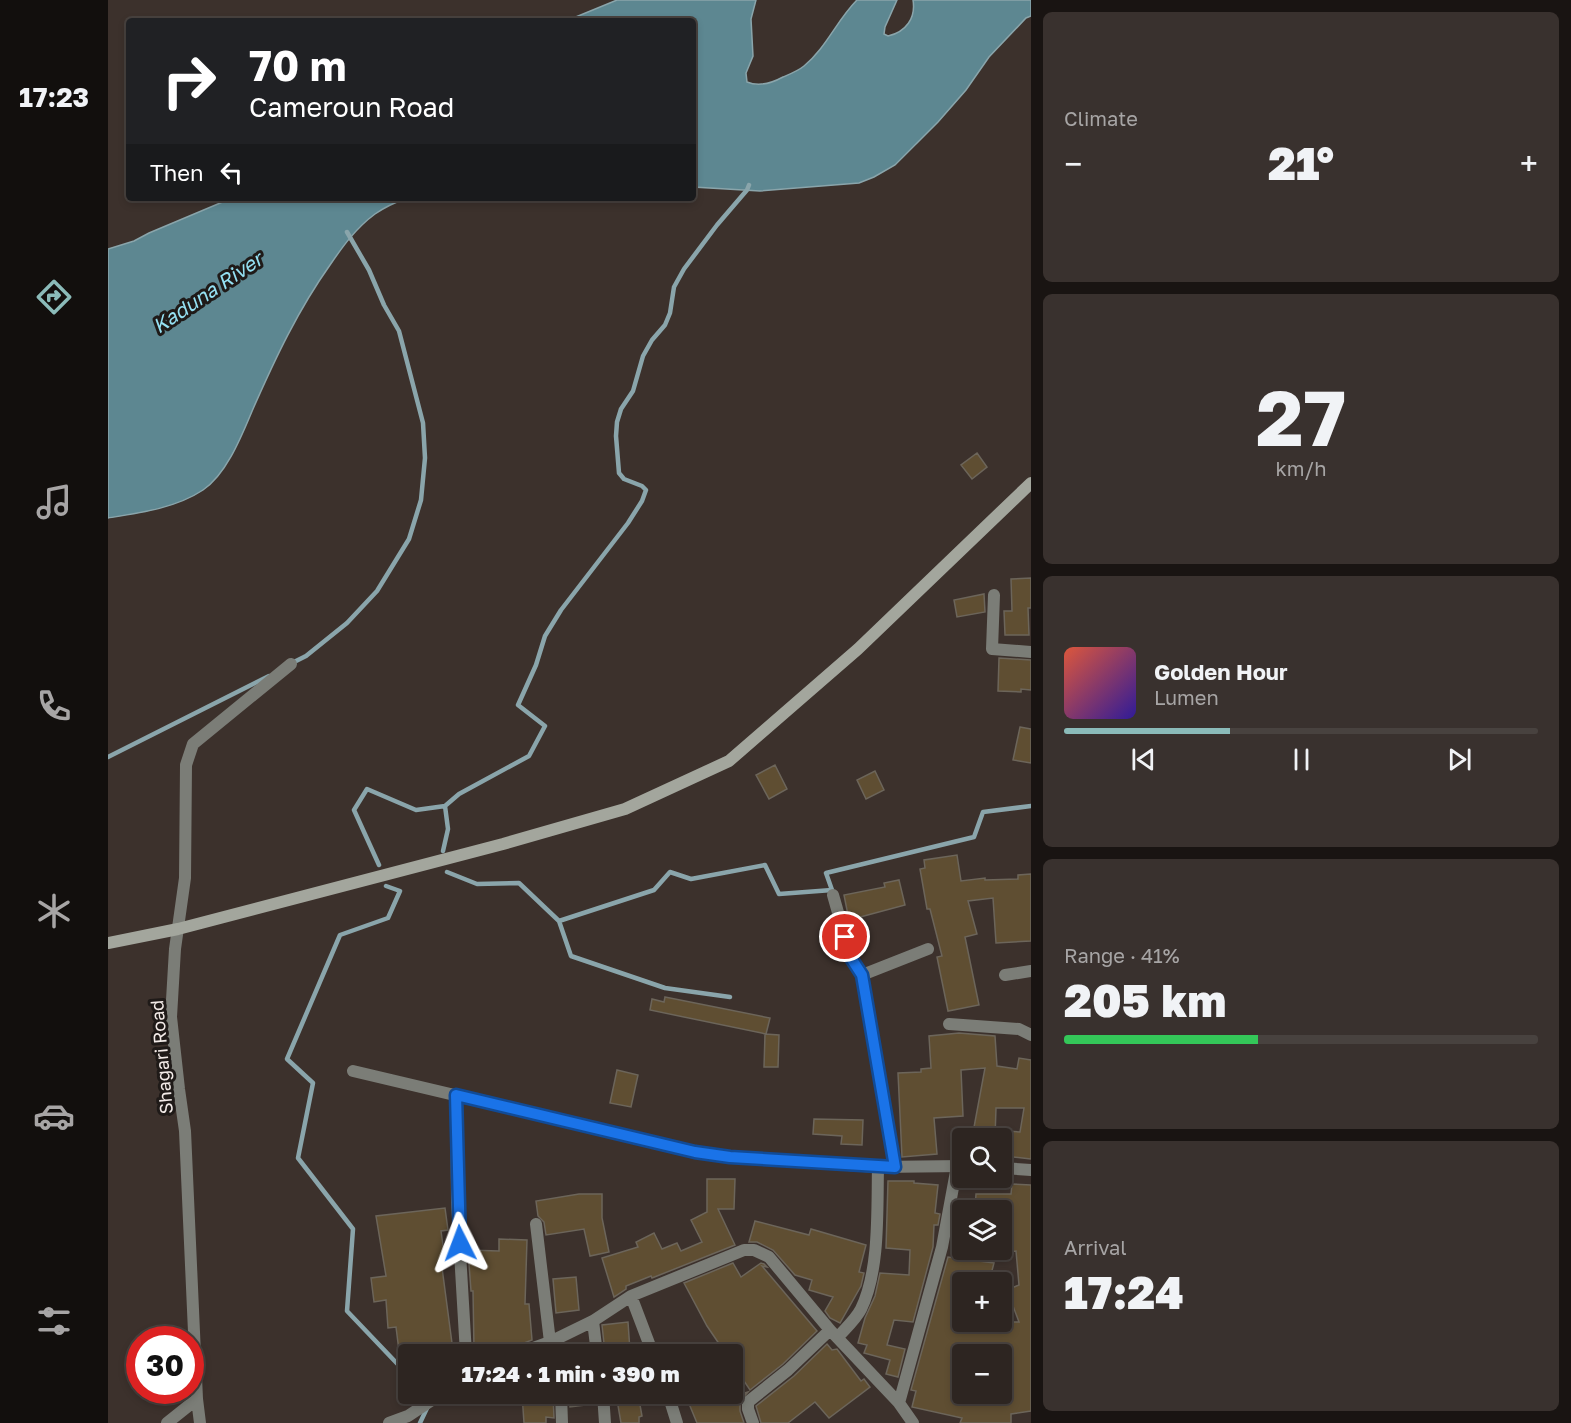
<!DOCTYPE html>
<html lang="en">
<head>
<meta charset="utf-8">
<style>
  body { margin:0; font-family:"Golos Text",sans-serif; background:#39312e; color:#f1f3f6; height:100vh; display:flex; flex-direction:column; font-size:22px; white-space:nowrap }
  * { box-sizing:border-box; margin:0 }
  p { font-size:20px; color:#a7a5a5 }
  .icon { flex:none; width:33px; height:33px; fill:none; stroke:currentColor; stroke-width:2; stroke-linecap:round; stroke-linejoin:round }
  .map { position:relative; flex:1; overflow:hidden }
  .panel { display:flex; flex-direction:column; gap:12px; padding:12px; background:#191412; width:540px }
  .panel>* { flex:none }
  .banner { position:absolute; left:18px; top:18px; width:570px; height:183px; border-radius:6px; box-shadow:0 3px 9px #0003,0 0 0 2px #48423f; background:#202124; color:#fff; overflow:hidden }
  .fabs { position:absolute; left:844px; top:1128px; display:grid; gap:12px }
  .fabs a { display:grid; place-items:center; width:60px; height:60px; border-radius:6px; background:#2d2521; box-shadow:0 3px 9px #0003,0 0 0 2px #48423f; font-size:30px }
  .speed { position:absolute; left:18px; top:1326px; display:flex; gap:12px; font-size:30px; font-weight:700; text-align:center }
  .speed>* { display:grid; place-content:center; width:78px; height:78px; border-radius:50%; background:#2d2521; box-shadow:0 3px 9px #0003,0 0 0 2px #48423f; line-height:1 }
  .speed .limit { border:9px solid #d22; background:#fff; color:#111 }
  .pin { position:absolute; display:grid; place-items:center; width:51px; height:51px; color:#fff; margin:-26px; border:3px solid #fff; border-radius:50%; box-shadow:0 2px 6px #0007 }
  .me { position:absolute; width:66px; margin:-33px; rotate:357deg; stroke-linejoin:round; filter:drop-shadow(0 0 4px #0008) }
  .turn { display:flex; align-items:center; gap:21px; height:126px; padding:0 24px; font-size:27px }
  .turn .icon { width:78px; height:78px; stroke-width:2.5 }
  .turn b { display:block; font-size:42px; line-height:51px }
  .then { display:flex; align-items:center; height:57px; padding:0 24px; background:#0003; gap:12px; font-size:22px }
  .big { font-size:45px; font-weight:800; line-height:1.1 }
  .panel .card { flex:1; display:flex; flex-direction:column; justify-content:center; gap:9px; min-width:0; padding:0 21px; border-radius:9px; background:#39312e }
  .panel .dial { align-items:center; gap:0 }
  .dial b { font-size:78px; line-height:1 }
  .song { display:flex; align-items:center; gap:18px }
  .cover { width:72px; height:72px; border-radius:9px; background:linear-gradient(135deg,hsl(10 70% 55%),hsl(250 70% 35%)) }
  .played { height:6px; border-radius:3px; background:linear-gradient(90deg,#8bbbb9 35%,#48423f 35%) }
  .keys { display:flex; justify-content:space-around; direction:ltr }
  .heat { display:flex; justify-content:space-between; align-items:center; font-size:33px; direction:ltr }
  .charge { height:9px; border-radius:4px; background:linear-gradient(90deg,#34c759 41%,#48423f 0) }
  .trip { position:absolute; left:290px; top:1344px; width:345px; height:60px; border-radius:6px; background:#2d2521; box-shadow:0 3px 9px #0003,0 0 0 2px #48423f; font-weight:800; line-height:60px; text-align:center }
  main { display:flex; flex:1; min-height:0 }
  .tab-bar { display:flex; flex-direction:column; width:108px; justify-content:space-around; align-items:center; background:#120f0d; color:#a7a5a5 }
  .tab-bar .icon { width:42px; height:42px }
  .tab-bar .on { color:#8bbbb9 }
  .tab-bar b { font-size:27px; color:#f1f3f6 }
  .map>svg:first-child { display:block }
  .water { fill:#5d8791; stroke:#8aa5ab; stroke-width:1.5 }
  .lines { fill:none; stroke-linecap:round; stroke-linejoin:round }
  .stream { stroke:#8aa5ab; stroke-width:4.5 }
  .building { fill:#5f4e32; stroke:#6c655a; stroke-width:1.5; fill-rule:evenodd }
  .street { stroke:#7b7d77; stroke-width:12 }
  .secondary { stroke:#a3a69d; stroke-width:12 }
  .route-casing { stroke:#114b97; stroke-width:15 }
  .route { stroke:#1a73e8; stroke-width:10 }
  .labels { text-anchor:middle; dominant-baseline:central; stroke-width:6; stroke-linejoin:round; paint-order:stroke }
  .street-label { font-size:18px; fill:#f3ebe8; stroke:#1f1a18 }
  .water-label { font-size:20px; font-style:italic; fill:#95e1f3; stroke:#1f1a18 }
</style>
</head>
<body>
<main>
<nav class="tab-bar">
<b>17:23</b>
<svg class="icon on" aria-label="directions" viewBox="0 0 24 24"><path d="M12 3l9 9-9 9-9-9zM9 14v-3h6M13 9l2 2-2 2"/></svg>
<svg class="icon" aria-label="music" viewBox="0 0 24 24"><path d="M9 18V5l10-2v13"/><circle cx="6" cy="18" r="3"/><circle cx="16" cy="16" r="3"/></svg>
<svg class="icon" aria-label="phone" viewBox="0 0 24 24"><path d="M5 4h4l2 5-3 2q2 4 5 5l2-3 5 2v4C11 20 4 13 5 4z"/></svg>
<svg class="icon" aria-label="climate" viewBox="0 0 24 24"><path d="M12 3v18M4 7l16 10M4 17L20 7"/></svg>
<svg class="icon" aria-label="car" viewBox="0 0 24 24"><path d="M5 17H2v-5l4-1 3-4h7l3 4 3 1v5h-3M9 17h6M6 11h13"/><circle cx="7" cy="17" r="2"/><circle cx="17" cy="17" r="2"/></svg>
<svg class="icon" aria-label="filters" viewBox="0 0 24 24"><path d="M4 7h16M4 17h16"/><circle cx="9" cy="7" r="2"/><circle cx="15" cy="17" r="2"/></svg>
</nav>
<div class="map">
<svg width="923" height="1423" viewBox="0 0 923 1423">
  <rect width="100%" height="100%" fill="#3c312c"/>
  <!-- water -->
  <path class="water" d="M 509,0 L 648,0 L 643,19 L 645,56 L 638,73 L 639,82 C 651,87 664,83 675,77 C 682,74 690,71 696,66 C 718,48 729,20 749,0 L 789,0 L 777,27 L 776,34 L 780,36 C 798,32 808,18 805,0 L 923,0 L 923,16 L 918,18 L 881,57 L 858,90 L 830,122 L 787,165 L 766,177 L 751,183 L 652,191 L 585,187 L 585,21 L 458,21 Z
    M 124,198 L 299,198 C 288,202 277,207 267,214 C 248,228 235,246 222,265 C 190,310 167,359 145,409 C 134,435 119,474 95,490 C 68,508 32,513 0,518 L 0,249 L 26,241 L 41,233 Z"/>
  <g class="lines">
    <!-- stream -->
    <path class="stream" d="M 184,663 L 198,656 L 239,623 L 269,591 L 301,539 L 313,500 L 317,458 L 315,423 L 291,331 L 276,305 L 261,270 L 239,232
      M 0,757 L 161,676
      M 335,851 L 340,829 L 337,806
      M 271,865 L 246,810 L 259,789 L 308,810 L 337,806 L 351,794 L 421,756 L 437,726 L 410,705 L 428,665 L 437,636 L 453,610 L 520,523 L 534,501 L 538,490 L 534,486 L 516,479 L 511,473 L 508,436 L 509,422 L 513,409 L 525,391 L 535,356 L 544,340 L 557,325 L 562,313 L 566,287 L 576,269 L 609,225 L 639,190 L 641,185
      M 339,872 L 369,884 L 411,883 L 451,921 L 463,956 L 557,988 L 622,997
      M 278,886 L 292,891 L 280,918 L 232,935 L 179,1059 L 205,1083 L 190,1158 L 245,1229 L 239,1311 L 300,1375
      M 451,921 L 546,890 L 562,872 L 583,879 L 657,865 L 671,894 L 724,890 L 718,873 L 866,837 L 875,812 L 923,806
      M 312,1423 L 320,1406"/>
  </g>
  <!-- building -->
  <path class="building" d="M 869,453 L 879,467 L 864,479 L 853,465 Z
    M 923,578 L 923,608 L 920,608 L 921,635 L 897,635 L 896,611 L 904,611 L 903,579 Z
    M 876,594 L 877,612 L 849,617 L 846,600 Z
    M 891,658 L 923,660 L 923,690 L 913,689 L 913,692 L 890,691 Z
    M 912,727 L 923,729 L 923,763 L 905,760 Z
    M 667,765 L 679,789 L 661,799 L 648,775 Z
    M 767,771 L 776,790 L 758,799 L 749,780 Z
    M 849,855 L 853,881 L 877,878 L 877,880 L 910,879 L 910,875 L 923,874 L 923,941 L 888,943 L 885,898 L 860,901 L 869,934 L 857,937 L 871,1005 L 840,1011 L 829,957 L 834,956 L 822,909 L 819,909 L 812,869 L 817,868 L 816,860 Z
    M 791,880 L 797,905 L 741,920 L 736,895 L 777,887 L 776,883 Z
    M 557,997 L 662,1018 L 658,1034 L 542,1010 L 544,999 L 556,1002 Z
    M 851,1033 L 887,1036 L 889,1066 L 909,1069 L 911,1058 L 923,1060 L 923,1159 L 896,1156 L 898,1131 L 912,1132 L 916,1108 L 888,1108 L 887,1138 L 864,1138 L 877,1068 L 853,1070 L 855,1116 L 826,1118 L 829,1154 L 794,1157 L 790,1073 L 813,1072 L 813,1069 L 823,1068 L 821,1036 Z
    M 657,1034 L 671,1035 L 670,1067 L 656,1067 Z
    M 509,1070 L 530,1075 L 523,1107 L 502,1103 Z
    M 706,1119 L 755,1120 L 754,1145 L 733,1144 L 734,1136 L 705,1134 Z
    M 599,1179 L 627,1179 L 626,1209 L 610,1209 L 627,1245 L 544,1278 L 543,1276 L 518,1286 L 518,1289 L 506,1297 L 494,1258 L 530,1247 L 528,1242 L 546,1233 L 554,1249 L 569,1243 L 573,1251 L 594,1242 L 583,1220 L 599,1212 Z
    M 780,1181 L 806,1181 L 806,1183 L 830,1185 L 827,1213 L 832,1214 L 830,1225 L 826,1225 L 825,1247 L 805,1322 L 786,1320 L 779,1345 L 797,1349 L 790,1377 L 778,1374 L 782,1360 L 756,1353 L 759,1345 L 750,1343 L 757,1318 L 767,1296 L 772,1273 L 801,1275 L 802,1250 L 778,1248 Z
    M 904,1184 L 923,1185 L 923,1411 L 903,1414 L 903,1423 L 852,1423 L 854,1418 L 804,1407 L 808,1391 L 803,1390 L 840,1257 L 886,1263 L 881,1282 L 855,1282 L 855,1322 L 911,1322 L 899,1290 L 911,1285 L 908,1251 L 901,1252 L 900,1227 L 894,1227 L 894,1210 L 867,1210 L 868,1194 L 903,1194 ZM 855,1354 L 894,1354 L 894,1394 L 855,1394 Z
    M 471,1194 L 494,1194 L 494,1218 L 501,1252 L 482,1256 L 476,1229 L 438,1235 L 436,1222 L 430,1216 L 428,1201 Z
    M 337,1208 L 340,1230 L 333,1231 L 337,1260 L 333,1260 L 344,1343 L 291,1351 L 288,1327 L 280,1328 L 278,1300 L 266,1302 L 263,1278 L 278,1276 L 268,1216 Z
    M 647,1221 L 701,1235 L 703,1229 L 758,1245 L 751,1272 L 756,1273 L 753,1286 L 732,1323 L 722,1318 L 717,1311 L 725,1297 L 701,1290 L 704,1280 L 687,1275 L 665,1250 L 649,1242 L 641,1242 Z
    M 391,1239 L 419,1240 L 417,1304 L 421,1304 L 424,1340 L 403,1348 L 399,1349 L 399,1346 L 366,1349 L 365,1291 L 363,1291 L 360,1250 L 391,1251 Z
    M 625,1263 L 633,1277 L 653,1263 L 656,1264 L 659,1267 L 654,1266 L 709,1331 L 675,1364 L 642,1390 L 624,1363 L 624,1354 L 618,1354 L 599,1326 L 576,1283 Z
    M 468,1277 L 471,1310 L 448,1313 L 445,1279 Z
    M 520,1322 L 522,1351 L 497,1353 L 494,1325 Z
    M 719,1344 L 724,1350 L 729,1349 L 753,1381 L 756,1379 L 762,1387 L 721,1418 L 707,1402 L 680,1423 L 653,1423 L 648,1406 L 686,1376 Z
    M 640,1392 L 632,1401 L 632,1411 L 636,1423 L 589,1423 L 577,1394 L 602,1394 L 606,1402 Z
    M 414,1394 L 445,1394 L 446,1418 L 438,1417 L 438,1423 L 416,1423 Z
    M 461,1394 L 483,1394 L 485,1404 L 462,1407 Z
    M 508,1394 L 552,1394 L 554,1401 L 532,1405 L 534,1416 L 531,1417 L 531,1423 L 513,1423 Z"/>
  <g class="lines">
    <!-- street -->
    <path class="street" d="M 886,595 L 884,649 L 923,652
      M 725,895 L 743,958 L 754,975 L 787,1167
      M 754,975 L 820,949
      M 897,975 L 923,971
      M 841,1024 L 911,1029 L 923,1035
      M 245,1071 L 587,1152 L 622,1157 L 770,1167 L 855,1166
      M 348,1095 L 349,1202 L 358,1354
      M 894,1168 L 923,1170
      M 428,1224 L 442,1342 L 446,1354
      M 523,1296 L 545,1354
      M 485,1321 L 489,1354
      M 730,1337 C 737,1329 748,1319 753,1309 C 772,1270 769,1210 770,1167
      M 409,1354 L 442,1342 L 485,1321 L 523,1296 L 636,1250 L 646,1250 L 661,1257 L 722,1330 L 791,1403 L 805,1423
      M 453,1394 L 454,1423
      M 495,1394 L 497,1423
      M 560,1394 L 569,1423
      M 791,1403 L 834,1247 L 849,1166
      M 59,1423 L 89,1399
      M 92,1423 L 89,1399 L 77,1131 L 71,1089 L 63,1017 L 67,949 L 77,878 L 78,765 L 85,744 L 183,664
      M 281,1423 L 300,1416 L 333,1394
      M 645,1423 L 640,1409 L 640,1402 L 680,1370 L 722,1330"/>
    <!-- secondary -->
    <path class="secondary" d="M 0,943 L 70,929 L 395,844 L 517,809 L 621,761 L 750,649 L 923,483"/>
  </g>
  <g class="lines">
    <!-- route casing -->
    <g class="route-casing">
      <path id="route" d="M 352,1243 L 348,1095 L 587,1152 L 622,1157 L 787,1167 L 754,975 L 743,958 L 737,937"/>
    </g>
    <!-- route -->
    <use href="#route" class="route"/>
  </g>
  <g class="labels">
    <!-- street labels -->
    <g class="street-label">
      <text transform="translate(53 1057) rotate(-95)">Shagari Road</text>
    </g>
    <!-- water labels -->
    <g class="water-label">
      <text transform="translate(99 292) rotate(-34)">Kaduna River</text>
    </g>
  </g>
</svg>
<div class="fabs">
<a><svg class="icon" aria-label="search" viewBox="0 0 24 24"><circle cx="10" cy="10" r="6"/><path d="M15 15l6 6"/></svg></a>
<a><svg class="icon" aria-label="layers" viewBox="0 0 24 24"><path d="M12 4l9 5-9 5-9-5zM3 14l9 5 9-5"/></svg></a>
<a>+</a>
<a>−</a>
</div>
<div class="speed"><div class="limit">30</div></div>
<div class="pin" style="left:737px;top:937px;background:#d93025"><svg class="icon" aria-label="arrive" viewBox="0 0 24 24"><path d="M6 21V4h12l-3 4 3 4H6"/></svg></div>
<svg class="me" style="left:352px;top:1243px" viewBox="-20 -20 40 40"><path d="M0-17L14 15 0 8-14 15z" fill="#1a73e8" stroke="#fff" stroke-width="4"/></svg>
<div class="trip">17:24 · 1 min · 390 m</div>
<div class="banner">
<div class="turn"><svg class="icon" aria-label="right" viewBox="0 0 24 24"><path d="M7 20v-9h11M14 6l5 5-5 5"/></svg><div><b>70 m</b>Cameroun Road</div></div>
<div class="then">Then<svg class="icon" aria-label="left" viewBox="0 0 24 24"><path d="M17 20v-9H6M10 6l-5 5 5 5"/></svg></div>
</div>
</div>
<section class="panel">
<div class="card"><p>Climate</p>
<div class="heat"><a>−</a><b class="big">21°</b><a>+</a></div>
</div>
<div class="card dial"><b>27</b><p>km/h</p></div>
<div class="card">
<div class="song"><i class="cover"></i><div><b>Golden Hour</b><p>Lumen</p></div></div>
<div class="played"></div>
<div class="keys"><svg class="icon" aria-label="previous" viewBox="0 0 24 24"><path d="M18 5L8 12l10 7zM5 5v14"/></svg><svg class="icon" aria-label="pause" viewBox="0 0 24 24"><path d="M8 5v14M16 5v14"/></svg><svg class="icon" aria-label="next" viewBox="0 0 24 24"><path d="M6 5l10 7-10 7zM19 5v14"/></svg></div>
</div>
<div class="card"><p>Range · 41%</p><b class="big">205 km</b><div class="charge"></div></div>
<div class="card"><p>Arrival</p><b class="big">17:24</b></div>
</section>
</main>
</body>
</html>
